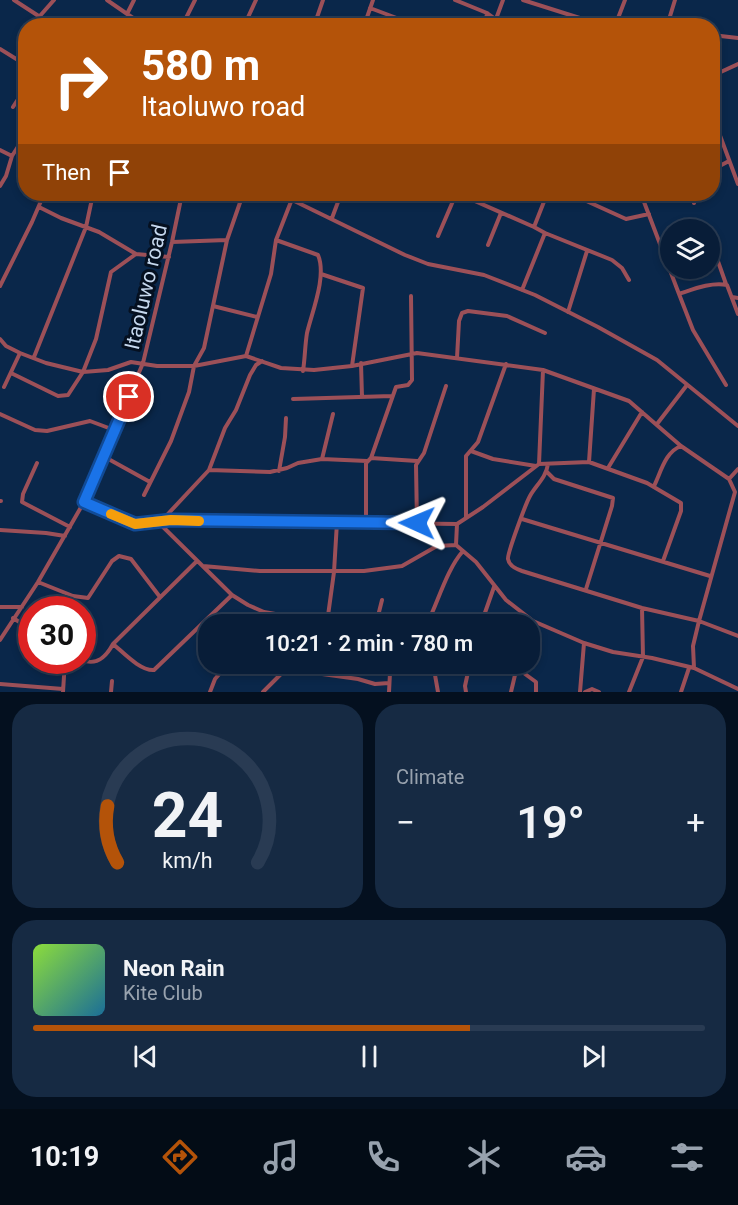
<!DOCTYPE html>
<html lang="en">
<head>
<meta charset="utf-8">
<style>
  body { margin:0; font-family:Roboto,sans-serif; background:#162a43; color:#f1f3f6; height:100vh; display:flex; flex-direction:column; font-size:22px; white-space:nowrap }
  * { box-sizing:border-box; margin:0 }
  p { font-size:20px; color:#98a2ae }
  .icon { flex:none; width:33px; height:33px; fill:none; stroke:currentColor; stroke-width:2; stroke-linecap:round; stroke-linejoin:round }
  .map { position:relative; height:692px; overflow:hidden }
  .panel { display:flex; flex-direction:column; gap:12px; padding:12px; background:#04101f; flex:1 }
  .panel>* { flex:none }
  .top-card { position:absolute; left:18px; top:18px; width:702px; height:183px; border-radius:24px; box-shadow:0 3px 9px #0003,0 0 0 2px #293b53; background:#b45309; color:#fff; overflow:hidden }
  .tools { position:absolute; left:660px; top:219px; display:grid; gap:12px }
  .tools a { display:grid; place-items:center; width:60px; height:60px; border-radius:50%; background:#081d38; box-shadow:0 3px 9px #0003,0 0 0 2px #293b53; font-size:30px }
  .speed { position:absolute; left:18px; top:596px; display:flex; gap:12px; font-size:30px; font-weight:700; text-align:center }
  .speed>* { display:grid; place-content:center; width:78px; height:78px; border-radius:50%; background:#081d38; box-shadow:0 3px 9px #0003,0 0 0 2px #293b53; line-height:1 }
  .speed .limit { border:9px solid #d22; background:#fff; color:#111 }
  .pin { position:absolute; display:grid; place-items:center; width:51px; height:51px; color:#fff; margin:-26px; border:3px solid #fff; border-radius:50%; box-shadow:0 2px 6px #0007 }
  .me { position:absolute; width:66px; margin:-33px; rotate:271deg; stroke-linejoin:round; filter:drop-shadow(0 0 4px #0008) }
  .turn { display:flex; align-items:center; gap:21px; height:126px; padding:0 24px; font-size:27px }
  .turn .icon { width:78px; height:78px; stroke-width:2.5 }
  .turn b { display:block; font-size:42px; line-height:51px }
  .then { display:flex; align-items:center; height:57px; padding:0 24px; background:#0003; gap:12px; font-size:22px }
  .big { font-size:45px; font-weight:600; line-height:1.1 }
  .panel .widget { flex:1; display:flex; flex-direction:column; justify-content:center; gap:9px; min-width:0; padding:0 21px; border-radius:24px; background:#162a43 }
  .panel .dial { align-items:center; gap:0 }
  .dial svg { height:156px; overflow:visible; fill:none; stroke:#293b53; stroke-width:7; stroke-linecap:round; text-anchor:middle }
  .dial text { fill:#f1f3f6; stroke:none }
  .song { display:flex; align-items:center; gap:18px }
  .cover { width:72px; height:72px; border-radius:9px; background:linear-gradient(135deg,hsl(90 70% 55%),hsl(200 70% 35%)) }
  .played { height:6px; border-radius:3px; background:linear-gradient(90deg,#b45309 65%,#293b53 65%) }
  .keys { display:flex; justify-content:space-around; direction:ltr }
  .heat { display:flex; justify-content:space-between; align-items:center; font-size:33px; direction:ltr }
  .panel .tiles { flex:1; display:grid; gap:12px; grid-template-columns:1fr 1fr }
  .widget:last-child { grid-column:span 2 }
  .trip { position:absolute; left:198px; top:614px; width:342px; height:60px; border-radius:24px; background:#081d38; box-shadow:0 3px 9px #0003,0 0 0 2px #293b53; font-weight:600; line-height:60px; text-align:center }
  .menu { display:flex; height:96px; justify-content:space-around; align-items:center; background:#030c16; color:#98a2ae }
  .menu .icon { width:42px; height:42px }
  .menu .on { color:#b45309 }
  .menu b { font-size:27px; color:#f1f3f6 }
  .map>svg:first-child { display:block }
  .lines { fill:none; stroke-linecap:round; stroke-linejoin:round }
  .minor { stroke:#9c5058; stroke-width:4 }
  .route-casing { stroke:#114b97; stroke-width:15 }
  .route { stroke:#1a73e8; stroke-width:10 }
  .slow { stroke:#f59e0b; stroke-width:10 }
  .labels { text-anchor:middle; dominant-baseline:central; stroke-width:6; stroke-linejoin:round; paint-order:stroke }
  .street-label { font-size:21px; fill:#c6d8ee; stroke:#051020 }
</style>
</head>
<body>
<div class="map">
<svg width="738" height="692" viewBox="0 0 738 692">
  <rect width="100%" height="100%" fill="#0a274a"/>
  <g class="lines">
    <!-- minor -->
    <path class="minor" d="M 14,0 L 54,26
      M 107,0 L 133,18 L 139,26
      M 455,0 L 487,13 L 505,26
      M 523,0 L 605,26
      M 370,8 L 418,26
      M 127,14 L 134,0
      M 39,17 L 54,0
      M 496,19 L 503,0
      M 184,21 L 193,26
      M 129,26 L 133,18
      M 182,26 L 195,0
      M 244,26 L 256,0
      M 314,26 L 323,0
      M 364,26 L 373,0
      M 485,26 L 487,13
      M 615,26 L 625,0
      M 667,26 L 675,0
      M 712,35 L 738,38
      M 0,49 L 26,65
      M 712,76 L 738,64
      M 13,107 L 26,87
      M 712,114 L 738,184
      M 0,150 L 12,156
      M 712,170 L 729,161
      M 0,186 L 6,176 L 12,156 L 26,134
      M 280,194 L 405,255 L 428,264 L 484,275 L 535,295 L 598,327 L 657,360 L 738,426
      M 435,194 L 453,201
      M 459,194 L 534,227
      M 571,194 L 626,219 L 649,214
      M 641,194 L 679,294
      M 691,194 L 694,203
      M 39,207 L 61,218 L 99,232 L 136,254 L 169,257
      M 332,218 L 341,194
      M 545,233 L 612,260 L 622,268 L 629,280
      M 438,236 L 456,194
      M 227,240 L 243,194
      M 276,240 L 318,255 C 327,276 312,312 307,333 C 305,345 305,358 303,371
      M 488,245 L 501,213
      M 714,250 L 726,284
      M 321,274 L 363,288 L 352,366
      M 0,286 L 32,222 L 44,194
      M 522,290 L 545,233 L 534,227 L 547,194
      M 732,297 L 738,298
      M 213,306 L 257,317
      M 568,312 L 587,251
      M 0,339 L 6,346 L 20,353 L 46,363 L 83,372 L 108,370 L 131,362 L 157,366 L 194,366 L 246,356 L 281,368 L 314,370 L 352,366 L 417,353 L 543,370 L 629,401 L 681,446 L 729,479 L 735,492 L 699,621 L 693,646 L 694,668
      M 246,356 L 271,274 L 276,240 L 292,199
      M 34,357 L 86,227 L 93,194
      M 457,358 L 459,321 L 462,313 L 468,311 L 507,316 L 545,333
      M 262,361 L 256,365 L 250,375 L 236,410 L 225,428 L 209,470 L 167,515 L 157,521 L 232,595 L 248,605 L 264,612 L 332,624
      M 361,363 L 362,397
      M 11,373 L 58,396 L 68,395 L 83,372 L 96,339 L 111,272 L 136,254
      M 726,385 L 693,330 L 679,294 C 694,289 711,282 727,285 L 738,314
      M 4,387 L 20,353
      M 293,399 L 392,396
      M 0,414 L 35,430 L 47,431 L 90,421 L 114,430
      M 657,424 L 687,385
      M 471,451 L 493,459 L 536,466
      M 103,456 L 150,482
      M 371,458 L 417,461
      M 322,459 L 333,414
      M 589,462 L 594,389
      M 37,463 L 23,494 L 22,502 L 70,527
      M 539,464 L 543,370
      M 548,464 C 546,478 536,485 530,496 C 526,503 507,554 508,559 C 509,566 516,569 522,571 L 642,608 L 699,621 L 738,636
      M 608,468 L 642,412
      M 209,470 L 270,472 L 287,468 L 298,463 L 322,459 L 367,461
      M 279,471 L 285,437 L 286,418
      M 547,472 L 554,479 L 613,498 L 612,506 L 586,589
      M 729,479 L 738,469
      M 654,486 C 661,472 665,452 681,446
      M 144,495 L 171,441 L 189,392 L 194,366 L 204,348 L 227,240 L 172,242
      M 0,501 L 1,501
      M 84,502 L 135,524 L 171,520 L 457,524 L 456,545 L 476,562 L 506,600 L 533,621 L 584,643 L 613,652 L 652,658 L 694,668 L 738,689
      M 466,518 L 466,456 L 478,442 L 506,364
      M 522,519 L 710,576
      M 366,523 L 366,463 L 371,458 L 396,387 L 408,385 L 412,380 L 411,296
      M 417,523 L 416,465 L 424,453 L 446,386
      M 457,524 L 483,507 L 539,464 L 589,462 L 647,483 L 681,503 L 681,511 L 663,561
      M 0,530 L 46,533 L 65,536
      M 203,566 L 260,571 L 364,571 L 402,566 L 437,546 L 456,545
      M 38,582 L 73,596 L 88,598 L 112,561 L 119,556 L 131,559 L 160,597
      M 0,607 L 22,607
      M 13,618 L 32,630
      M 327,623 L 334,572 L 337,522
      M 376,624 L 382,600
      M 427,624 C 438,602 447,569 463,551
      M 481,624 L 494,587
      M 200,626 L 208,634
      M 530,630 L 533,621
      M 0,640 L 38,582 L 84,502 L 143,363 L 172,242 L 182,194
      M 113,644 C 123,652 140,671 154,670 L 232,595
      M 82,660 C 97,666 106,657 113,644 L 197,561
      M 286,663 L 315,673 L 358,679 L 375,684 L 389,683
      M 524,663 L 525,674 L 536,682 L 536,692
      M 0,684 L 63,689
      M 63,692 L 65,660
      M 111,692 L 112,681
      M 210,692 L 215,679 L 229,663
      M 263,692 L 290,665
      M 389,692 L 390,673 L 404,663
      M 438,692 L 435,675 L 439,663
      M 466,692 L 465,686 L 470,663
      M 511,692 L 515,675 L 518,671 L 523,670
      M 580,692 L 584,643
      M 585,692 L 592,689 L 599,692
      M 629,692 L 643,657 L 642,608
      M 681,692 L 689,668"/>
  </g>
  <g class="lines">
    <!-- route casing -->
    <g class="route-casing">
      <path id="route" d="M 129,397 L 84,502 L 135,524 L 171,520 L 417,523"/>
    </g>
    <!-- route -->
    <use href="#route" class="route"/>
    <!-- slow -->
    <path class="slow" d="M 111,514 L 135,524 L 171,520 L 199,521"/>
  </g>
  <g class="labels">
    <!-- street labels -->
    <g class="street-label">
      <text transform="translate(146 287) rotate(-77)">Itaoluwo road</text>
    </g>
  </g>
</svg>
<div class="tools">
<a><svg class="icon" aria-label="layers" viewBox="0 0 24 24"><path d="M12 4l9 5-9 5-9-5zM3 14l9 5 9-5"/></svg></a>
</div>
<div class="speed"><div class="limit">30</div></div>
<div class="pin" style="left:129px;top:397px;background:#d93025"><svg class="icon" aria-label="arrive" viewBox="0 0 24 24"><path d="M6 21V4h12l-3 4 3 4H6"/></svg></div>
<svg class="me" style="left:417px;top:523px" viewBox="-20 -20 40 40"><path d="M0-17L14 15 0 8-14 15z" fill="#1a73e8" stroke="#fff" stroke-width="4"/></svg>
<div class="trip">10:21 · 2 min · 780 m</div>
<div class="top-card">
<div class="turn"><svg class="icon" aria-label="right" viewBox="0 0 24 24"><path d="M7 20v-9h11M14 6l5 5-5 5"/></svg><div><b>580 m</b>Itaoluwo road</div></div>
<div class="then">Then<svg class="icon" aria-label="arrive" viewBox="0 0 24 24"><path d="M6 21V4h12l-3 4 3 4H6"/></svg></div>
</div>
</div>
<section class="panel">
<div class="tiles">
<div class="widget dial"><svg viewBox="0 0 100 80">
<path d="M14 69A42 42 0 1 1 86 69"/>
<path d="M14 69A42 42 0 0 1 9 40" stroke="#b45309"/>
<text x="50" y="56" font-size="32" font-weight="700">24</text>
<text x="50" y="72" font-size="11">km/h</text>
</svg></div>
<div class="widget"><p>Climate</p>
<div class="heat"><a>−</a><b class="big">19°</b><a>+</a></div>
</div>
<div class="widget">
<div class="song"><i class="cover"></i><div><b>Neon Rain</b><p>Kite Club</p></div></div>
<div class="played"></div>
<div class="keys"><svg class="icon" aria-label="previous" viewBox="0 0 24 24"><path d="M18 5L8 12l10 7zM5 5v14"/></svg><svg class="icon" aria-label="pause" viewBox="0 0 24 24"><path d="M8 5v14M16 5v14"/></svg><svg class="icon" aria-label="next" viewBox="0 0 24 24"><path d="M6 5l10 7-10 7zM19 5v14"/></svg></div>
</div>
</div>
</section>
<nav class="menu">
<b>10:19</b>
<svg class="icon on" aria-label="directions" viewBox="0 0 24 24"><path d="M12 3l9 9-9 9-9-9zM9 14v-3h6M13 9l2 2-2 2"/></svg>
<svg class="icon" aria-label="music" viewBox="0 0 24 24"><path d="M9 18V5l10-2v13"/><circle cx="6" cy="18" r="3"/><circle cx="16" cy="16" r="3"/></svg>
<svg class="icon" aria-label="phone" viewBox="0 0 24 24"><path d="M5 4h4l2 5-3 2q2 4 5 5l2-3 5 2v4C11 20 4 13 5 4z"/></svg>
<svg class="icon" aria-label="climate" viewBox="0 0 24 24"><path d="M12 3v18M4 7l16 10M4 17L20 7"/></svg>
<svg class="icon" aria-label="car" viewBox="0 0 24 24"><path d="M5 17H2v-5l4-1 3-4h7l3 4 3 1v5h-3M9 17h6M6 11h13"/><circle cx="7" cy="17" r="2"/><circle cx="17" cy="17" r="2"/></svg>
<svg class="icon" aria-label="filters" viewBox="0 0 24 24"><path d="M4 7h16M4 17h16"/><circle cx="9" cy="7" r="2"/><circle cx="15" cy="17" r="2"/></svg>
</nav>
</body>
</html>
